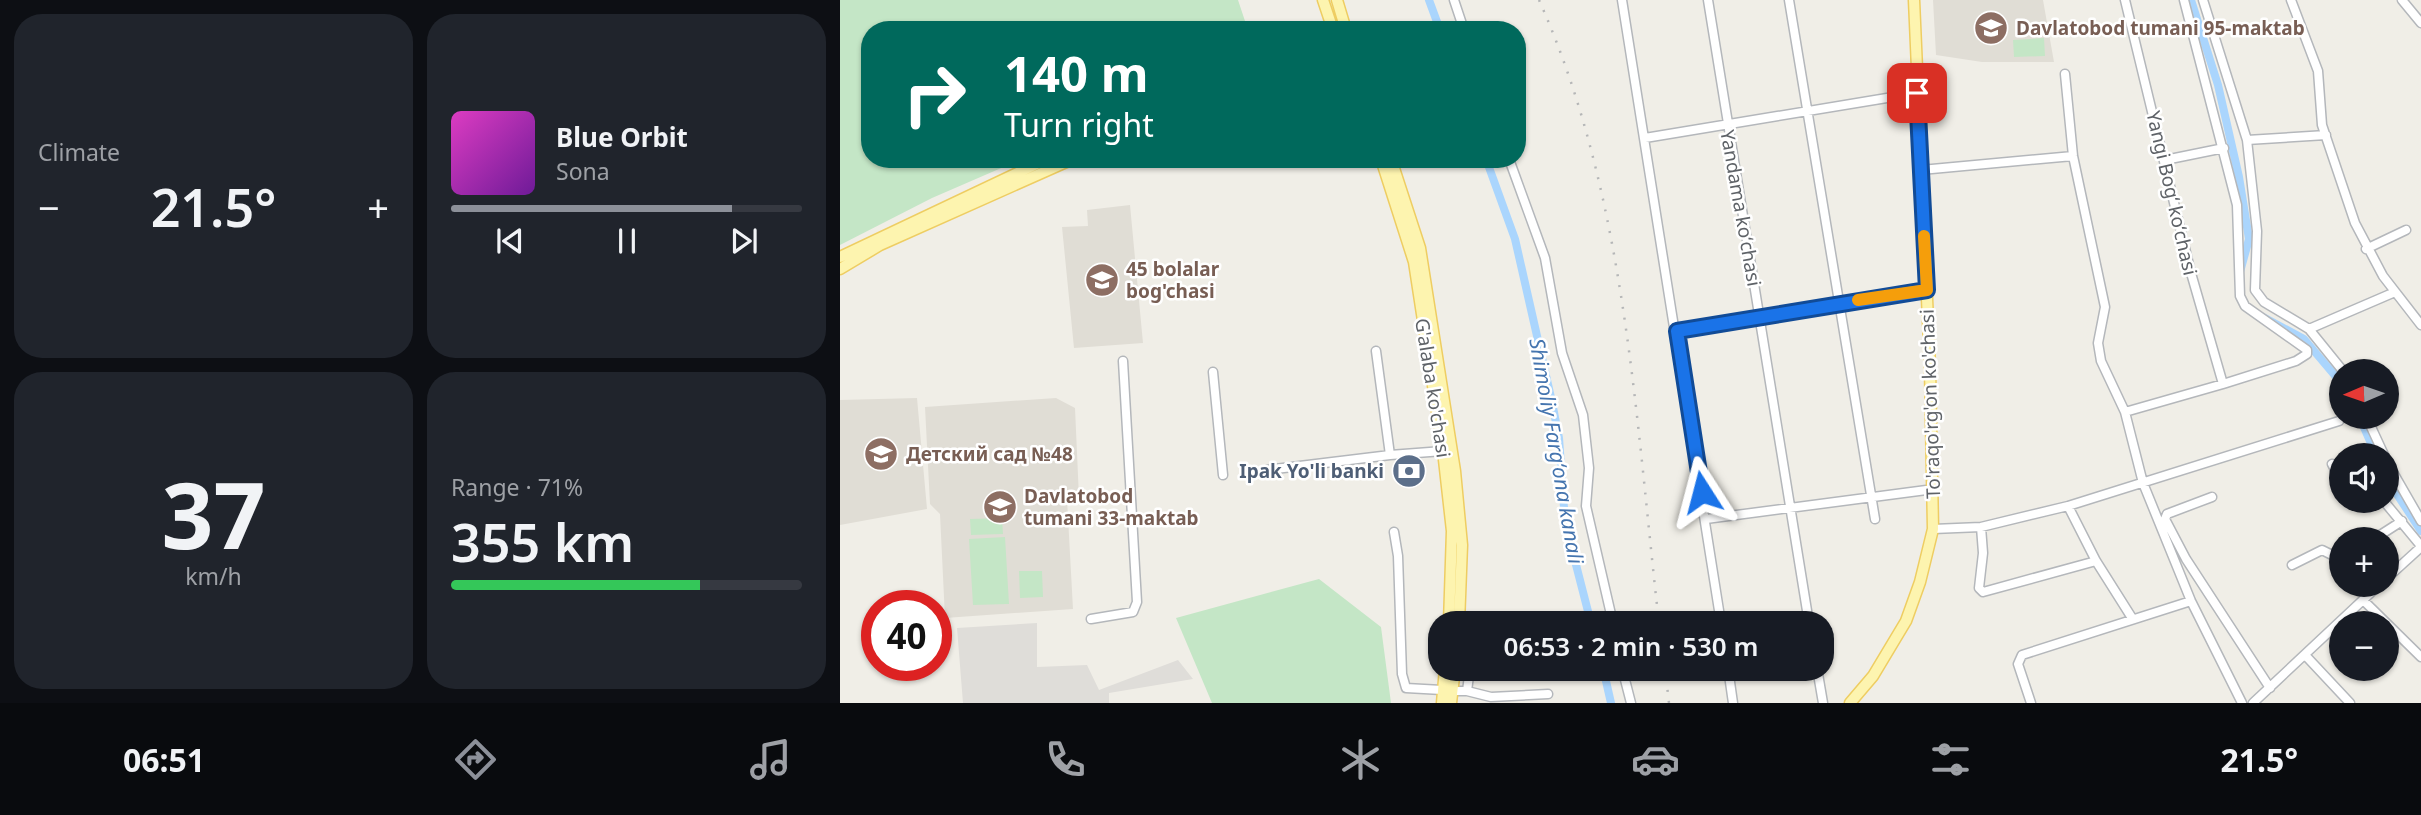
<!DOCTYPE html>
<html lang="en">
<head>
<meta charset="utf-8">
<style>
  body { margin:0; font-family:"Noto Sans",sans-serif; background:#20242c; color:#f1f3f6; height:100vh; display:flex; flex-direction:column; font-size:26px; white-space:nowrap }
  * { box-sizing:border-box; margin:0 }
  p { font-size:23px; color:#9ea1a6 }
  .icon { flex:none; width:38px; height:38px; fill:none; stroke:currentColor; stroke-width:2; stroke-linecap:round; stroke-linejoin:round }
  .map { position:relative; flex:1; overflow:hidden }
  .sheet { display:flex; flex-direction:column; gap:14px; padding:14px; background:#0d0f14; width:840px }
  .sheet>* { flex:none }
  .banner { position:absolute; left:21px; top:21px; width:665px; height:147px; border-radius:28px; box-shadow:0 2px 5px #0004; background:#00695c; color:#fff; overflow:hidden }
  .needle { width:46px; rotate:268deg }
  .fabs { position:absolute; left:1489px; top:359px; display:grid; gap:14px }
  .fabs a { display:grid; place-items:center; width:70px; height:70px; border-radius:50%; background:#171b24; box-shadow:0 2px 5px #0004; font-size:35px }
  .speed { position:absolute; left:21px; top:590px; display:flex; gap:14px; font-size:35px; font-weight:700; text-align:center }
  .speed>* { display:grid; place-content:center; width:91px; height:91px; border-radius:50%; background:#171b24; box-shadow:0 2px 5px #0004; line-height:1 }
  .speed .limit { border:10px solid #d22; background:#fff; color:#111 }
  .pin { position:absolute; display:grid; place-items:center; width:60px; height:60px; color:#fff; margin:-30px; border-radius:14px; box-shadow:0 4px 10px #0006 }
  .me { position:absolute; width:77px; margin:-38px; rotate:351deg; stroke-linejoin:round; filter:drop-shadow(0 0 5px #0008) }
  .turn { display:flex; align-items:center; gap:24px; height:147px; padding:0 28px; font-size:32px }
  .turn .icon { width:91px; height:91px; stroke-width:2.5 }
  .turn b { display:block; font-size:49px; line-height:60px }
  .big { font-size:52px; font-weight:600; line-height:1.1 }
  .sheet .widget { flex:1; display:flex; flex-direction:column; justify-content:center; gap:10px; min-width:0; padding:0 24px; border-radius:28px; background:#20242c }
  .sheet .dial { align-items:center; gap:0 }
  .dial b { font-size:91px; line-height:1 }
  .song { display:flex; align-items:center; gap:21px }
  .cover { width:84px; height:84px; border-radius:10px; background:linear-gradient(135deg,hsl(310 70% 55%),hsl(280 70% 35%)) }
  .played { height:7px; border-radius:4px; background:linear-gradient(90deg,#8c9099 80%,#363941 80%) }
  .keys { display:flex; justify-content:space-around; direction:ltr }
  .heat { display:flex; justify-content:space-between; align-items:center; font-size:38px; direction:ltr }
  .charge { height:10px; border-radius:5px; background:linear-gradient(90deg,#34c759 71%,#363941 0) }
  .sheet .tiles { flex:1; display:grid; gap:14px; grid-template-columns:repeat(2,1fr) }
  .trip { position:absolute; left:588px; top:611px; width:406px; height:70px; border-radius:28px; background:#171b24; box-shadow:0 2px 5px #0004; font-weight:600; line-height:70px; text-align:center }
  .tab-bar { display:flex; height:112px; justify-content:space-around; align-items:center; background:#090b0e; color:#9ea1a6 }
  .tab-bar .icon { width:49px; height:49px }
  .tab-bar .selected { color:#8c9099 }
  .tab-bar b { font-size:32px; color:#f1f3f6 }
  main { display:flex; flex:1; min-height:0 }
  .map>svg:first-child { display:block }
  .industrial { fill:#dfddd9 }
  .education { fill:#e0ddd5 }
  .green { fill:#c4e6c6 }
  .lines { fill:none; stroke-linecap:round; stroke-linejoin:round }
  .canal { stroke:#aad5fd; stroke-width:8 }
  .minor-casing { stroke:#b4b7bb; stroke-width:11 }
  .major-casing { stroke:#eecd62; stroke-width:13 }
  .minor { stroke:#fff; stroke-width:8 }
  .major { stroke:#fdf4af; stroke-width:10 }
  .rail { stroke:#b5b6b7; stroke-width:2.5; stroke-dasharray:2 9; stroke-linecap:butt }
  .route-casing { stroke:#114b97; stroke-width:18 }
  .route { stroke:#1a73e8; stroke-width:12 }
  .slow { stroke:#f59e0b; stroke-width:12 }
  .labels { text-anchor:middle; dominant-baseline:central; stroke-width:5; stroke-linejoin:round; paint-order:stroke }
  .education-label { font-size:19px; font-weight:bold; fill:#785e54; stroke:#fff; text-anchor:start }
  .street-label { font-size:19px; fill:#5e6267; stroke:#fff }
  .service-label { font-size:19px; font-weight:bold; fill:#4e5e75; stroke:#fff; text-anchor:end }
  .water-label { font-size:21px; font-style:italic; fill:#4575af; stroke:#fff }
</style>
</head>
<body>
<main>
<section class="sheet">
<div class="tiles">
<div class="widget"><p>Climate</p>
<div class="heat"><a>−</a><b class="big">21.5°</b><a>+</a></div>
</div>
<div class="widget">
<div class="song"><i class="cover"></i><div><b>Blue Orbit</b><p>Sona</p></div></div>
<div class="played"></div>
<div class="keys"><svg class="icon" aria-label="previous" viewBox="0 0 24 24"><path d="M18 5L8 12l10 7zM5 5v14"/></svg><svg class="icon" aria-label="pause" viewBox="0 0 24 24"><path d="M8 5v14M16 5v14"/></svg><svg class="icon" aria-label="next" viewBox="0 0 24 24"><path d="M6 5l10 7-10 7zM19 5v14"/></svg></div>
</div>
<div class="widget dial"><b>37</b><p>km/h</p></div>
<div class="widget"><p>Range · 71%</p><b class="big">355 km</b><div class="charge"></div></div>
</div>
</section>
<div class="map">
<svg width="1581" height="703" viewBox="0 0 1581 703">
  <rect width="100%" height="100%" fill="#f0eee7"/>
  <!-- industrial -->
  <path class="industrial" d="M 197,623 L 197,667 L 247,665 L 259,690 L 338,660 L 353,679 L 269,693 L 269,703 L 123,703 L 117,628 Z"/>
  <!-- education -->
  <path class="education" d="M 1093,0 L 1203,0 L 1214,62 L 1142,62 L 1096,55 Z
    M 290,205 L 303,343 L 234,348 L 222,227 L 248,226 L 247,210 Z
    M 77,398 L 87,509 L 0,525 L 0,400 Z
    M 216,398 L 235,408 L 239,498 L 227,499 L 233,609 L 105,618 L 100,514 L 90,504 L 85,407 Z"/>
  <!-- green -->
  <path class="green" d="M 0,0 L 398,0 L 408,30 L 30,30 L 30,159 L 182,159 L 92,198 L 0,245 Z
    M 1204,38 L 1205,56 L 1174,57 L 1173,40 Z
    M 162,518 L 163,534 L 131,535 L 130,519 Z
    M 165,537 L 169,604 L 133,605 L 129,539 Z
    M 179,571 L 202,571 L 203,597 L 180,598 Z
    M 479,579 L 541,627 L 551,703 L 372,703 L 336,618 Z"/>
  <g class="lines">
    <!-- canal -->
    <path class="canal" d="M 589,0 L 600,30
      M 1351,0 L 1378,85 L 1399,177 L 1409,239 L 1400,272
      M 646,159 L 675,239 L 712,402 L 719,438 L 725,522 L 751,623
      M 1423,317 L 1464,339 L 1502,384
      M 1519,416 L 1536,455
      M 1547,479 L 1581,531
      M 763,668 L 771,703"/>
    <!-- minor casing -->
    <g class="minor-casing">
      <path id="minor" d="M 614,0 L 624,30
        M 782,0 L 881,623
        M 868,0 L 969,623
        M 949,0 L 1035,519
        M 1285,0 L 1351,273 L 1383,384
        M 1363,0 L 1407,140 L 1417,231 L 1415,290 L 1424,302 L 1469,329 L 1503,371
        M 1451,0 L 1478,71 L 1482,125 L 1515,223 L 1543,276 L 1581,325
        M 1562,0 L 1581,23
        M 1225,74 L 1233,156 L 1265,307 L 1258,343 L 1261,361 L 1285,412 L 1303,483 L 1351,601 L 1402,703
        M 805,138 L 1077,93
        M 1407,140 L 1486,135
        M 669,159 L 705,258 L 722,353 L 743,415 L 749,468 L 746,506 L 773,623
        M 1325,160 L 1384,148
        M 1081,170 L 1233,156
        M 1526,249 L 1566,230
        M 1469,329 L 1555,292
        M 837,331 L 1087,290
        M 536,351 L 550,455 L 603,451
        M 373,372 L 383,475
        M 1285,412 L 1383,384 L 1456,361 L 1467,354 L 1467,350 L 1405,306 L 1400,296 L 1397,205 L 1344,0
        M 1526,416 L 1544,455
        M 1547,462 L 1581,521
        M 1492,464 L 1502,483
        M 427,470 L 550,455
        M 1372,497 L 1327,514 L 1325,519 L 1346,559 L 1430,688
        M 1543,500 L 1581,546
        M 1228,506 L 1256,561 L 1292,618
        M 866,519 L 1094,489
        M 1141,527 L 1143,553 L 1139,588 L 1143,592 L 1256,561
        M 1093,529 L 1141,527 L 1228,506 L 1499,421
        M 554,532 L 558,556 L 562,674 L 566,688 L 602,690
        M 1534,539 L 1562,521
        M 1452,565 L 1482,550 L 1502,560
        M 1547,578 L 1581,547
        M 1523,600 L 1581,657
        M 251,619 L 293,612 L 297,602 L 283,361
        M 1465,655 L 1510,703
        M 782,668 L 791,703
        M 888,668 L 893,703
        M 977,668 L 983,703
        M 612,691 L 627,691 L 630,668
        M 627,691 L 651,697 L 708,694
        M 1191,703 L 1178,664 L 1182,655 L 1351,601
        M 1413,703 L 1540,584"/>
    </g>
    <!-- major casing -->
    <g class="major-casing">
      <path id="major" d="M 483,0 L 493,30
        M 497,0 L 506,30
        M 541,159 L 574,262 L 603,451 L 612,531 L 609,623
        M 551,159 L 580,248 L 615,471 L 622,545 L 619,623
        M 0,257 L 207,159
        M 0,269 L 40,245 L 233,159
        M 602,703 L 605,668
        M 611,703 L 615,668
        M 1010,703 L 1033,676 L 1066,621 L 1080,582 L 1093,529 L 1090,367 L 1074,0"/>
    </g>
    <!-- minor -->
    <use href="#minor" class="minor"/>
    <!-- major -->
    <use href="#major" class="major"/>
    <!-- rail -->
    <path class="rail" d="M 699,0 C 786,194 795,415 819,623
      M 825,668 L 829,703"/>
  </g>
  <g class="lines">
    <!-- route casing -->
    <g class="route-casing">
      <path id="route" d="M 862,492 L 837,331 L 1087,290 L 1077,93"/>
    </g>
    <!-- route -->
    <use href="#route" class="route"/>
    <!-- slow -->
    <path class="slow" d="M 1018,300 L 1087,290 L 1084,236"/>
  </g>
  <!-- icons -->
  <defs>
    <g id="school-disc" transform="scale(1.75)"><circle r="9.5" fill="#8d6e63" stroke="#fff"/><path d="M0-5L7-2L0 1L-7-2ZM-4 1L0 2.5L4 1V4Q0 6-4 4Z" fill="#fff"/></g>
    <g id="bank-disc" transform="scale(1.75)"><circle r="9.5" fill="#5c6f8a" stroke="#fff"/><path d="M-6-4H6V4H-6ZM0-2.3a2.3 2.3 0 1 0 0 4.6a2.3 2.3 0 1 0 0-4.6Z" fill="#fff"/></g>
  </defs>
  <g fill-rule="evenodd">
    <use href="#school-disc" x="1151" y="28"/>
    <use href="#school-disc" x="262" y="280"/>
    <use href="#school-disc" x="41" y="454"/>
    <use href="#bank-disc" x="569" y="471"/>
    <use href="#school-disc" x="160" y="507"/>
  </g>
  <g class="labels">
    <!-- education labels -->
    <g class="education-label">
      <text x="1176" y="28">Davlatobod tumani 95-maktab</text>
      <text x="286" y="269">45 bolalar<tspan x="286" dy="22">bog'chasi</tspan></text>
      <text x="66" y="454">Детский сад №48</text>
      <text x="184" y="496">Davlatobod<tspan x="184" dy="22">tumani 33-maktab</tspan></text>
    </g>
    <!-- street labels -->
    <g class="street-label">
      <text transform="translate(1332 193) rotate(77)">Yangi Bogʻ koʻchasi</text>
      <text transform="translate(901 208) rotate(80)">Yandama koʻchasi</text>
      <text transform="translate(593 388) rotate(81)">G'alaba ko'chasi</text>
      <text transform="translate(1090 404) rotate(-92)">To'raqo'rg'on ko'chasi</text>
    </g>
    <!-- service labels -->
    <g class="service-label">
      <text x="544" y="471">Ipak Yo'li banki</text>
    </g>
    <!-- water labels -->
    <g class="water-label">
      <text transform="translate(717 451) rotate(80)">Shimoliy Fargʻona kanali</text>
    </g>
  </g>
</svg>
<div class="fabs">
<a><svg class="needle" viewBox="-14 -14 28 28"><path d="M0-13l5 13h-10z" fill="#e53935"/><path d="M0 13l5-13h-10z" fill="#9ea1a6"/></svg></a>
<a><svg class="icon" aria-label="sound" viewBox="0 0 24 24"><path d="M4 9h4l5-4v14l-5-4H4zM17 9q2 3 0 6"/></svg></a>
<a>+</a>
<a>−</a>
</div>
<div class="speed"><div class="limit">40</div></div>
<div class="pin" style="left:1077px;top:93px;background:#d93025"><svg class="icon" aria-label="arrive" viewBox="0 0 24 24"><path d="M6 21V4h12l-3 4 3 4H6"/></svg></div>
<svg class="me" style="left:862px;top:492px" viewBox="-20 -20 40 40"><path d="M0-17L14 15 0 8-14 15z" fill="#1a73e8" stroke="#fff" stroke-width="4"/></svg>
<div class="trip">06:53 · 2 min · 530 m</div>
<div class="banner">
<div class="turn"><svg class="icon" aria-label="right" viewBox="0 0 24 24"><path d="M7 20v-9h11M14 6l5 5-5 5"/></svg><div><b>140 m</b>Turn right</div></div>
</div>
</div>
</main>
<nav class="tab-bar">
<b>06:51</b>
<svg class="icon selected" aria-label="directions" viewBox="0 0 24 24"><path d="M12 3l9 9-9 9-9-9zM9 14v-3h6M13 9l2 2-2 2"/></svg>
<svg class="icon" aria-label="music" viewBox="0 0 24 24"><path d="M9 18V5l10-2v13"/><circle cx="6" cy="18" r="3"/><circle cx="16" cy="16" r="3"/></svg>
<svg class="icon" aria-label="phone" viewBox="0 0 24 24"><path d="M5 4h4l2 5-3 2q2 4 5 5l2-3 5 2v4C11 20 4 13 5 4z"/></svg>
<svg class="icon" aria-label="climate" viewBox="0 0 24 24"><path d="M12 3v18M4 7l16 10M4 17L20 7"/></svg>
<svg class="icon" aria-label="car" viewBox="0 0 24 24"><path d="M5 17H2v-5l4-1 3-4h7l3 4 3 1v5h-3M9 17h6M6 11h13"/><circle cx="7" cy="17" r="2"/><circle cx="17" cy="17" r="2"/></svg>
<svg class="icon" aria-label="filters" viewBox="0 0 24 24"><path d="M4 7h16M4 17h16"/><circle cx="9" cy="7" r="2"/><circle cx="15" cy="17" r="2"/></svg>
<b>21.5°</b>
</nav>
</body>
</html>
